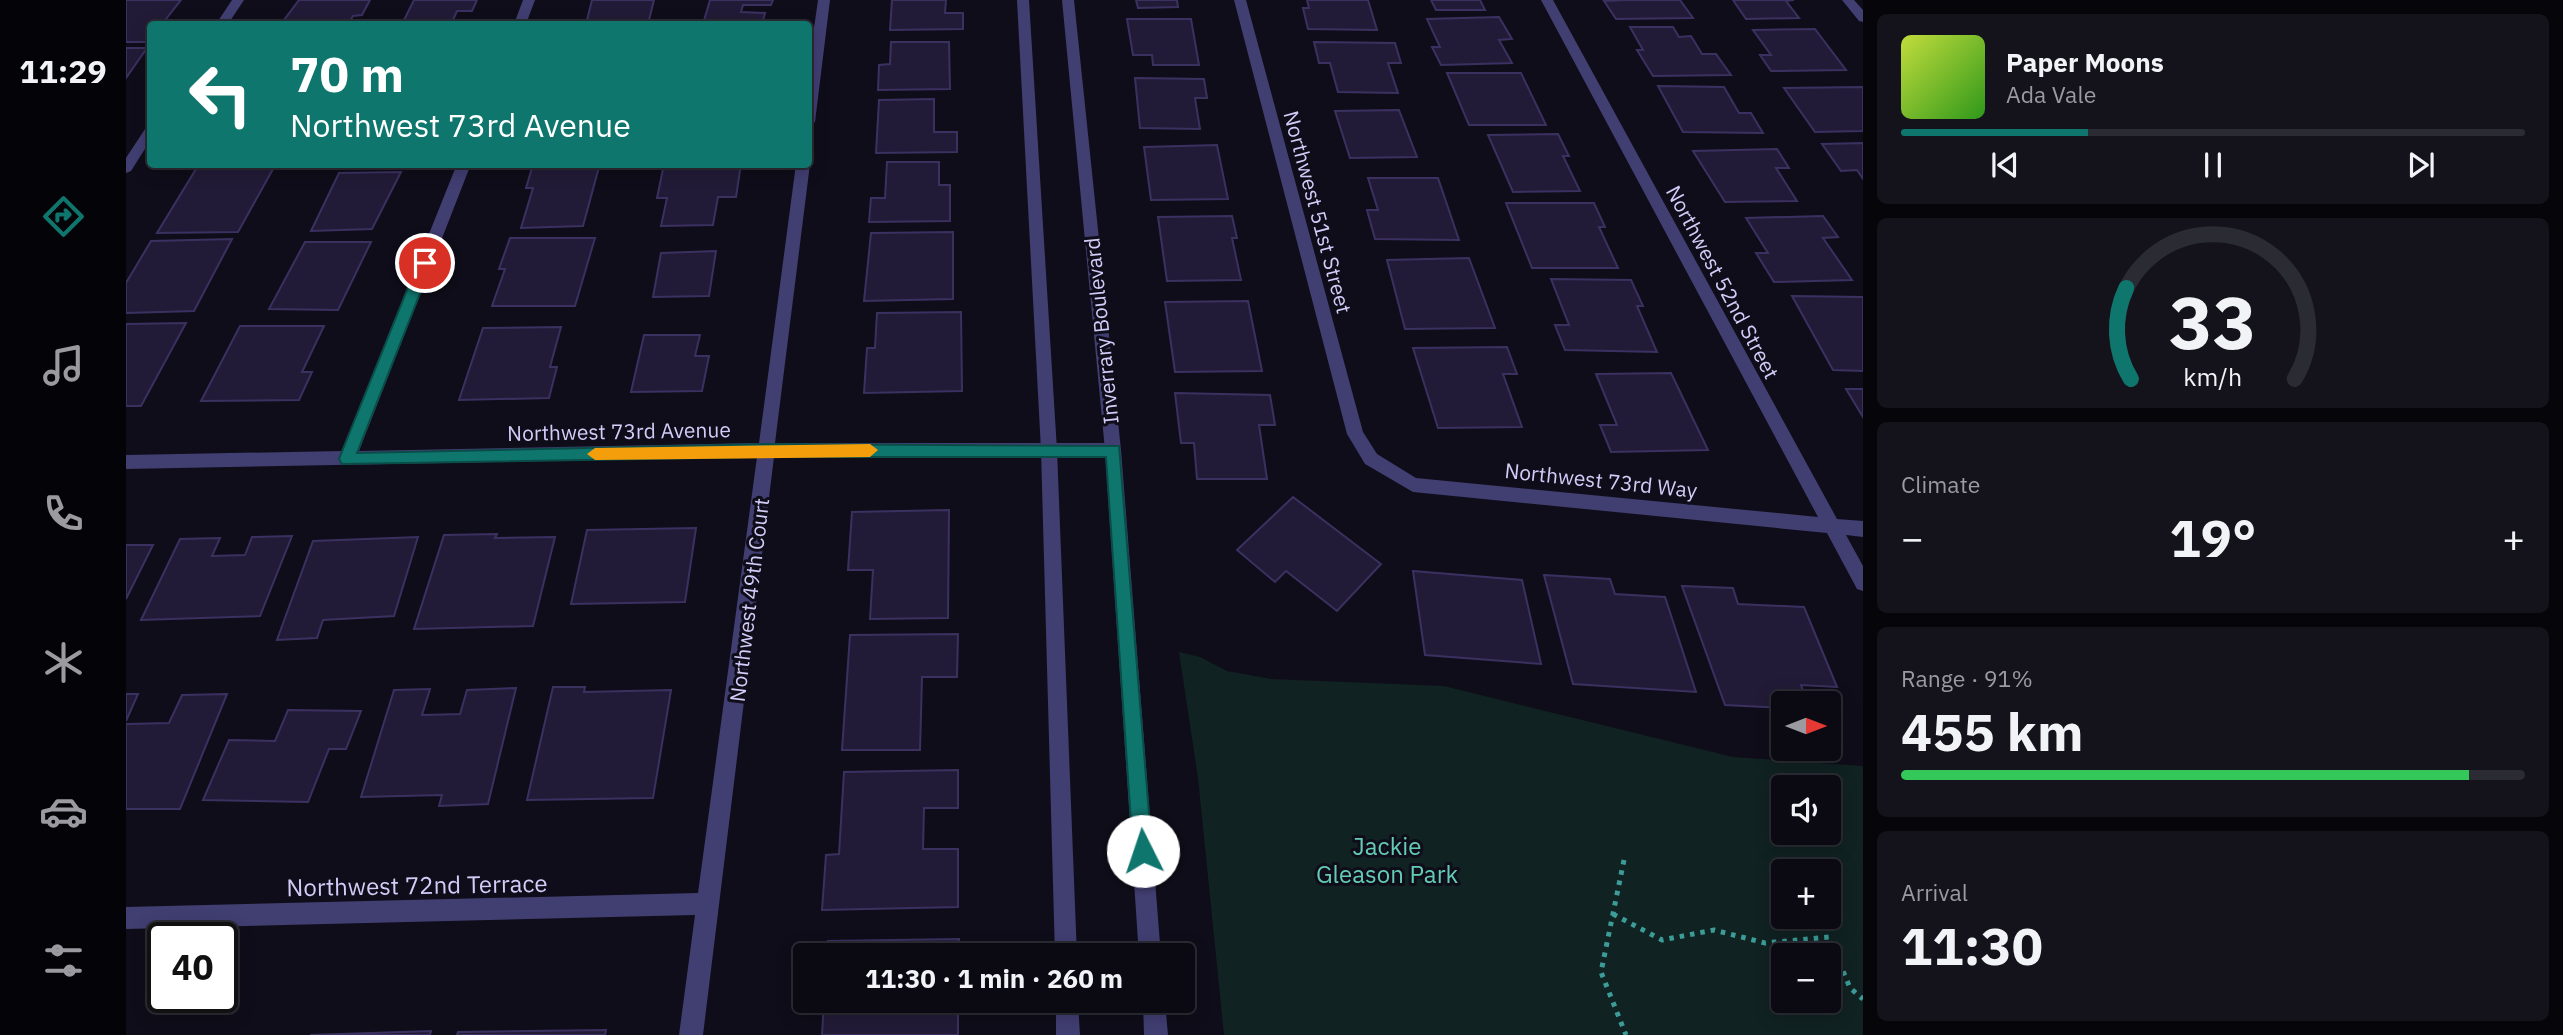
<!DOCTYPE html>
<html lang="en">
<head>
<meta charset="utf-8">
<style>
  body { margin:0; font-family:"IBM Plex Sans",sans-serif; background:#14131c; color:#f1f3f6; height:100vh; display:flex; flex-direction:column; font-size:26px; white-space:nowrap }
  * { box-sizing:border-box; margin:0 }
  p { font-size:23px; color:#9a9aa0 }
  .icon { flex:none; width:38px; height:38px; fill:none; stroke:currentColor; stroke-width:2; stroke-linecap:round; stroke-linejoin:round }
  .map { position:relative; flex:1; overflow:hidden }
  .details { display:flex; flex-direction:column; gap:14px; padding:14px; background:#06060a; width:700px }
  .details>* { flex:none }
  .hud { position:absolute; left:21px; top:21px; width:665px; height:147px; border-radius:7px; box-shadow:0 4px 18px #0003,0 0 0 2px #2b2b33; background:#0f766e; color:#fff; overflow:hidden }
  .needle { width:46px; rotate:90deg }
  .controls { position:absolute; left:1645px; top:691px; display:grid; gap:14px }
  .controls a { display:grid; place-items:center; width:70px; height:70px; border-radius:7px; background:#0b0a13; box-shadow:0 4px 18px #0003,0 0 0 2px #2b2b33; font-size:35px }
  .speed { position:absolute; left:21px; top:922px; display:flex; gap:14px; font-size:35px; font-weight:700; text-align:center }
  .speed>* { display:grid; place-content:center; width:91px; height:91px; border-radius:50%; background:#0b0a13; box-shadow:0 4px 18px #0003,0 0 0 2px #2b2b33; line-height:1 }
  .speed .limit { border:4px solid #111; border-radius:10px; background:#fff; color:#111 }
  .pin { position:absolute; display:grid; place-items:center; width:60px; height:60px; color:#fff; margin:-30px; border:4px solid #fff; border-radius:50%; box-shadow:0 2px 7px #0007 }
  .me { position:absolute; width:77px; margin:-38px; rotate:356deg; stroke-linejoin:round; filter:drop-shadow(0 0 5px #0008) }
  .turn { display:flex; align-items:center; gap:24px; height:147px; padding:0 28px; font-size:32px }
  .turn .icon { width:91px; height:91px; stroke-width:2.5 }
  .turn b { display:block; font-size:49px; line-height:60px }
  .big { font-size:52px; font-weight:700; line-height:1.1 }
  .details .widget { flex:1; display:flex; flex-direction:column; justify-content:center; gap:10px; min-width:0; padding:0 24px; border-radius:10px; background:#14131c }
  .details .dial { align-items:center; gap:0 }
  .dial svg { height:182px; overflow:visible; fill:none; stroke:#2b2b33; stroke-width:7; stroke-linecap:round; text-anchor:middle }
  .dial text { fill:#f1f3f6; stroke:none }
  .song { display:flex; align-items:center; gap:21px }
  .cover { width:84px; height:84px; border-radius:10px; background:linear-gradient(135deg,hsl(70 70% 55%),hsl(110 70% 35%)) }
  .played { height:7px; border-radius:4px; background:linear-gradient(90deg,#0f766e 30%,#2b2b33 30%) }
  .keys { display:flex; justify-content:space-around; direction:ltr }
  .heat { display:flex; justify-content:space-between; align-items:center; font-size:38px; direction:ltr }
  .charge { height:10px; border-radius:5px; background:linear-gradient(90deg,#34c759 91%,#2b2b33 0) }
  .trip { position:absolute; left:667px; top:943px; width:402px; height:70px; border-radius:7px; background:#0b0a13; box-shadow:0 4px 18px #0003,0 0 0 2px #2b2b33; font-weight:700; line-height:70px; text-align:center }
  main { display:flex; flex:1; min-height:0 }
  .tabs { display:flex; flex-direction:column; width:126px; justify-content:space-around; align-items:center; background:#040408; color:#9a9aa0 }
  .tabs .icon { width:49px; height:49px }
  .tabs .active { color:#0f766e }
  .tabs b { font-size:32px; color:#f1f3f6 }
  .map>svg:first-child { display:block }
  .green { fill:#122; fill-rule:evenodd }
  .building { fill:#221b37; stroke:#3b3160; stroke-width:2 }
  .lines { fill:none; stroke-linecap:round; stroke-linejoin:round }
  .path { stroke:#3c9c98; stroke-width:5; stroke-dasharray:4.5 6; stroke-linecap:butt }
  .minor { fill:#413e72; fill-rule:evenodd }
  .tertiary { fill:#413e72; fill-rule:evenodd }
  .route { fill:#0f766e; stroke:#0a4d48; stroke-width:2 }
  .slow { fill:#f59e0b }
  .labels { text-anchor:middle; dominant-baseline:central; stroke-width:6; stroke-linejoin:round; paint-order:stroke }
  .street-label { font-size:21px; fill:#d2ccf8; stroke:#0f0d19 }
  .near-park-label { font-size:24px; fill:#64ccb4; stroke:#0f0d19 }
  .near-street-label { font-size:24px; fill:#d2ccf8; stroke:#0f0d19 }
</style>
</head>
<body>
<main>
<nav class="tabs">
<b>11:29</b>
<svg class="icon active" aria-label="directions" viewBox="0 0 24 24"><path d="M12 3l9 9-9 9-9-9zM9 14v-3h6M13 9l2 2-2 2"/></svg>
<svg class="icon" aria-label="music" viewBox="0 0 24 24"><path d="M9 18V5l10-2v13"/><circle cx="6" cy="18" r="3"/><circle cx="16" cy="16" r="3"/></svg>
<svg class="icon" aria-label="phone" viewBox="0 0 24 24"><path d="M5 4h4l2 5-3 2q2 4 5 5l2-3 5 2v4C11 20 4 13 5 4z"/></svg>
<svg class="icon" aria-label="climate" viewBox="0 0 24 24"><path d="M12 3v18M4 7l16 10M4 17L20 7"/></svg>
<svg class="icon" aria-label="car" viewBox="0 0 24 24"><path d="M5 17H2v-5l4-1 3-4h7l3 4 3 1v5h-3M9 17h6M6 11h13"/><circle cx="7" cy="17" r="2"/><circle cx="17" cy="17" r="2"/></svg>
<svg class="icon" aria-label="filters" viewBox="0 0 24 24"><path d="M4 7h16M4 17h16"/><circle cx="9" cy="7" r="2"/><circle cx="15" cy="17" r="2"/></svg>
</nav>
<div class="map">
<svg width="1737" height="1035" viewBox="0 0 1737 1035">
  <rect width="100%" height="100%" fill="#0f0d19"/>
  <!-- green -->
  <path class="green" d="M 1053,652 L 1074,657 L 1101,671 L 1145,679 L 1318,686 L 1607,757 L 1737,766 L 1737,1035 L 1098,1035 L 1072,778 ZM 1657,788 L 1703,788 L 1703,833 L 1657,833 ZM 1657,872 L 1703,872 L 1703,917 L 1657,917 ZM 1657,956 L 1703,956 L 1703,1001 L 1657,1001 Z"/>
  <!-- building -->
  <path class="building" d="M 0,0 L 55,0 L 36,24 L 24,24 L 23,42 L 0,42 Z
    M 173,0 L 244,0 L 236,15 L 227,16 L 222,24 L 155,24 Z
    M 288,0 L 351,0 L 346,11 L 331,11 L 326,22 L 341,22 L 340,24 L 276,24 Z
    M 466,0 L 528,0 L 522,24 L 460,24 Z
    M 584,0 L 647,0 L 645,5 L 617,5 L 615,12 L 639,13 L 636,24 L 577,24 Z
    M 766,0 L 820,0 L 819,13 L 837,13 L 837,29 L 764,30 Z
    M 1010,0 L 1051,0 L 1052,7 L 1012,8 Z
    M 1181,0 L 1242,0 L 1251,30 L 1182,29 L 1177,8 L 1183,8 Z
    M 1305,0 L 1354,0 L 1359,10 L 1310,10 Z
    M 1499,0 L 1554,0 L 1567,18 L 1490,19 L 1478,1 Z
    M 1607,0 L 1668,0 L 1660,1 L 1673,18 L 1620,19 Z
    M 1373,17 L 1386,39 L 1373,40 L 1386,63 L 1315,65 L 1306,47 L 1314,47 L 1301,19 Z
    M 1001,19 L 1065,19 L 1073,65 L 1027,65 L 1026,55 L 1007,55 Z
    M 1504,27 L 1547,27 L 1553,37 L 1565,36 L 1576,54 L 1590,54 L 1605,75 L 1527,76 L 1511,50 L 1517,50 Z
    M 1689,29 L 1720,70 L 1645,71 L 1634,55 L 1645,55 L 1627,30 Z
    M 765,42 L 823,42 L 824,89 L 752,90 L 753,65 L 764,64 Z
    M 1188,42 L 1269,43 L 1275,63 L 1262,63 L 1272,93 L 1212,92 L 1204,63 L 1193,63 Z
    M 0,48 L 21,48 L 0,78 Z
    M 1321,73 L 1395,73 L 1420,125 L 1343,125 Z
    M 1009,78 L 1078,79 L 1081,98 L 1069,98 L 1074,129 L 1014,128 Z
    M 1532,86 L 1598,87 L 1613,113 L 1625,113 L 1637,133 L 1557,132 Z
    M 1737,87 L 1737,131 L 1689,132 L 1658,88 Z
    M 808,99 L 808,132 L 831,132 L 831,152 L 750,153 L 753,100 Z
    M 1273,110 L 1291,157 L 1224,158 L 1209,111 Z
    M 1432,134 L 1443,156 L 1437,156 L 1454,191 L 1387,192 L 1362,135 Z
    M 1737,143 L 1737,179 L 1731,170 L 1715,171 L 1696,144 Z
    M 1091,145 L 1102,199 L 1025,200 L 1018,147 Z
    M 1651,149 L 1663,168 L 1650,168 L 1671,201 L 1599,202 L 1567,151 Z
    M 761,162 L 813,162 L 813,185 L 824,185 L 824,221 L 743,222 L 745,198 L 759,198 Z
    M 538,164 L 615,164 L 610,197 L 592,197 L 587,225 L 535,226 L 541,198 L 531,198 Z
    M 473,167 L 457,226 L 395,228 L 407,188 L 400,188 L 406,168 Z
    M 70,169 L 147,169 L 112,232 L 31,233 Z
    M 275,172 L 246,229 L 185,231 L 213,173 Z
    M 1242,178 L 1312,178 L 1333,240 L 1249,239 L 1241,210 L 1252,210 Z
    M 1380,203 L 1468,203 L 1479,227 L 1473,227 L 1492,268 L 1406,268 Z
    M 1106,216 L 1111,238 L 1106,238 L 1115,280 L 1041,281 L 1032,217 Z
    M 1697,216 L 1712,237 L 1697,238 L 1726,280 L 1648,282 L 1630,253 L 1642,253 L 1620,218 Z
    M 827,232 L 827,299 L 738,301 L 745,233 Z
    M 384,238 L 469,238 L 449,306 L 366,306 L 379,269 L 373,269 Z
    M 106,239 L 68,311 L 0,313 L 0,283 L 25,241 Z
    M 179,242 L 245,242 L 212,310 L 143,309 Z
    M 590,251 L 583,296 L 527,297 L 535,253 Z
    M 1343,258 L 1369,328 L 1279,329 L 1261,260 Z
    M 1425,279 L 1505,280 L 1517,306 L 1511,306 L 1531,352 L 1439,350 L 1429,325 L 1443,325 Z
    M 1666,296 L 1737,297 L 1737,371 L 1707,370 Z
    M 1122,301 L 1136,371 L 1049,372 L 1039,302 Z
    M 835,312 L 836,391 L 738,393 L 741,348 L 749,348 L 751,313 Z
    M 60,323 L 15,406 L 0,406 L 0,324 Z
    M 114,326 L 198,326 L 176,372 L 186,372 L 173,400 L 75,401 Z
    M 435,327 L 424,367 L 431,367 L 423,398 L 333,400 L 357,328 Z
    M 518,335 L 574,335 L 569,356 L 583,356 L 576,391 L 505,392 Z
    M 1381,347 L 1391,374 L 1377,374 L 1396,427 L 1312,428 L 1287,348 Z
    M 1545,373 L 1582,450 L 1485,452 L 1474,425 L 1491,425 L 1470,374 Z
    M 1720,389 L 1737,389 L 1737,417 Z
    M 1049,393 L 1144,395 L 1149,425 L 1133,425 L 1141,479 L 1071,479 L 1068,443 L 1055,443 Z
    M 1167,497 L 1255,564 L 1211,611 L 1160,571 L 1149,582 L 1111,550 Z
    M 823,510 L 822,618 L 744,619 L 747,570 L 722,570 L 726,512 Z
    M 570,528 L 559,602 L 445,604 L 461,530 Z
    M 371,534 L 369,538 L 429,537 L 407,626 L 288,629 L 318,535 Z
    M 166,536 L 134,616 L 15,620 L 54,539 L 94,538 L 86,556 L 119,555 L 126,537 Z
    M 292,537 L 268,616 L 197,620 L 191,638 L 151,640 L 187,541 Z
    M 0,545 L 27,545 L 0,599 Z
    M 1287,571 L 1396,580 L 1415,664 L 1299,655 Z
    M 1418,575 L 1484,579 L 1489,594 L 1539,597 L 1570,692 L 1447,684 Z
    M 1556,586 L 1607,588 L 1612,604 L 1678,607 L 1711,687 L 1675,685 L 1682,704 L 1657,704 L 1657,708 L 1599,705 Z
    M 832,634 L 831,677 L 796,677 L 794,750 L 716,750 L 724,635 Z
    M 427,687 L 459,687 L 458,692 L 545,690 L 527,798 L 401,800 Z
    M 390,688 L 362,804 L 313,806 L 316,795 L 235,797 L 268,690 L 304,689 L 296,715 L 334,714 L 341,690 Z
    M 0,694 L 12,694 L 0,721 Z
    M 101,694 L 54,809 L 0,809 L 0,724 L 43,723 L 56,695 Z
    M 162,710 L 235,711 L 220,749 L 203,749 L 182,802 L 77,800 L 103,740 L 149,741 Z
    M 832,770 L 832,808 L 798,808 L 797,849 L 832,849 L 832,907 L 696,910 L 700,855 L 713,854 L 718,772 Z
    M 833,939 L 833,956 L 701,956 L 702,941 Z
    M 698,1001 L 832,1001 L 832,1035 L 696,1035 Z
    M 480,1030 L 479,1035 L 331,1035 L 332,1032 Z
    M 305,1031 L 304,1035 L 184,1035 Z"/>
  <g class="lines">
    <!-- path -->
    <path class="path" d="M 1498,860 L 1475,972 L 1500,1035
      M 1487,914 L 1536,940 L 1588,930 L 1639,943 L 1703,937 L 1724,988 L 1737,999"/>
    <!-- minor -->
    <path class="minor" d="M 106,0 L 118,0 L 102,24 L 90,24 Z
      M 397,0 L 409,0 L 400,24 L 388,24 Z
      M 692,0 L 704,0 L 689,122 L 682,126 L 682,70 Z
      M 1108,0 L 1120,0 L 1237,432 L 1251,454 L 1290,478 L 1692,517 L 1415,0 L 1427,0 L 1711,519 L 1737,521 L 1737,537 L 1720,535 L 1737,566 L 1737,591 L 1731,589 L 1701,533 L 1287,492 L 1239,464 L 1221,434 Z
      M 1716,0 L 1728,0 L 1737,10 L 1737,22 L 1733,21 Z
      M 24,128 L 24,141 L 5,171 L 0,173 L 0,158 L 19,129 Z
      M 682,162 L 684,164 L 649,443 L 987,443 L 993,445 L 995,450 L 993,455 L 987,457 L 648,457 L 577,1035 L 553,1035 L 569,915 L 0,929 L 0,907 L 572,893 L 631,457 L 0,469 L 0,455 L 216,451 L 331,164 L 345,164 L 233,451 L 633,443 L 670,164 L 682,164 Z"/>
    <!-- tertiary -->
    <path class="tertiary" d="M 891,0 L 903,0 L 931,450 L 951,956 L 929,956 L 915,450 Z
      M 936,0 L 948,0 L 995,450 L 1035,956 L 1013,956 L 979,450 Z
      M 930,1001 L 952,1001 L 954,1035 L 930,1035 Z
      M 1017,1001 L 1039,1001 L 1042,1035 L 1018,1035 Z"/>
  </g>
  <!-- route -->
  <path class="route" d="M 299,258 L 306,263 L 231,453 L 642,444 L 993,446 L 1026,851 L 1024,857 L 1017,860 L 1010,857 L 1007,851 L 980,457 L 642,457 L 216,464 L 213,459 L 292,263 Z"/>
  <!-- slow -->
  <path class="slow" d="M 744,444 L 752,450 L 744,457 L 469,460 L 461,454 L 469,448 Z"/>
  <g class="labels">
    <!-- street labels -->
    <g class="street-label">
      <text transform="translate(1192 212) rotate(75)">Northwest 51st Street</text>
      <text transform="translate(1597 282) rotate(62)">Northwest 52nd Street</text>
      <text transform="translate(975 331) rotate(-96)">Inverrary Boulevard</text>
      <text transform="translate(493 431) rotate(-1)">Northwest 73rd Avenue</text>
      <text transform="translate(1475 480) rotate(6)">Northwest 73rd Way</text>
      <text transform="translate(623 600) rotate(-83)">Northwest 49th Court</text>
    </g>
    <!-- near-park labels -->
    <g class="near-park-label">
      <text x="1261" y="846">Jackie<tspan x="1261" dy="28">Gleason Park</tspan></text>
    </g>
    <!-- near-street labels -->
    <g class="near-street-label">
      <text transform="translate(291 885) rotate(-1)">Northwest 72nd Terrace</text>
    </g>
  </g>
</svg>
<div class="controls">
<a><svg class="needle" viewBox="-14 -14 28 28"><path d="M0-13l5 13h-10z" fill="#e53935"/><path d="M0 13l5-13h-10z" fill="#9a9aa0"/></svg></a>
<a><svg class="icon" aria-label="sound" viewBox="0 0 24 24"><path d="M4 9h4l5-4v14l-5-4H4zM17 9q2 3 0 6"/></svg></a>
<a>+</a>
<a>−</a>
</div>
<div class="speed"><div class="limit">40</div></div>
<div class="pin" style="left:299px;top:263px;background:#d93025"><svg class="icon" aria-label="arrive" viewBox="0 0 24 24"><path d="M6 21V4h12l-3 4 3 4H6"/></svg></div>
<svg class="me" style="left:1017px;top:851px" viewBox="-20 -20 40 40"><circle r="19" fill="#fff"/><path d="M0-13L10 11 0 6-10 11z" fill="#0f766e"/></svg>
<div class="trip">11:30 · 1 min · 260 m</div>
<div class="hud">
<div class="turn"><svg class="icon" aria-label="left" viewBox="0 0 24 24"><path d="M17 20v-9H6M10 6l-5 5 5 5"/></svg><div><b>70 m</b>Northwest 73rd Avenue</div></div>
</div>
</div>
<section class="details">
<div class="widget">
<div class="song"><i class="cover"></i><div><b>Paper Moons</b><p>Ada Vale</p></div></div>
<div class="played"></div>
<div class="keys"><svg class="icon" aria-label="previous" viewBox="0 0 24 24"><path d="M18 5L8 12l10 7zM5 5v14"/></svg><svg class="icon" aria-label="pause" viewBox="0 0 24 24"><path d="M8 5v14M16 5v14"/></svg><svg class="icon" aria-label="next" viewBox="0 0 24 24"><path d="M6 5l10 7-10 7zM19 5v14"/></svg></div>
</div>
<div class="widget dial"><svg viewBox="0 0 100 80">
<path d="M14 69A42 42 0 1 1 86 69"/>
<path d="M14 69A42 42 0 0 1 12 29" stroke="#0f766e"/>
<text x="50" y="56" font-size="32" font-weight="700">33</text>
<text x="50" y="72" font-size="11">km/h</text>
</svg></div>
<div class="widget"><p>Climate</p>
<div class="heat"><a>−</a><b class="big">19°</b><a>+</a></div>
</div>
<div class="widget"><p>Range · 91%</p><b class="big">455 km</b><div class="charge"></div></div>
<div class="widget"><p>Arrival</p><b class="big">11:30</b></div>
</section>
</main>
</body>
</html>
